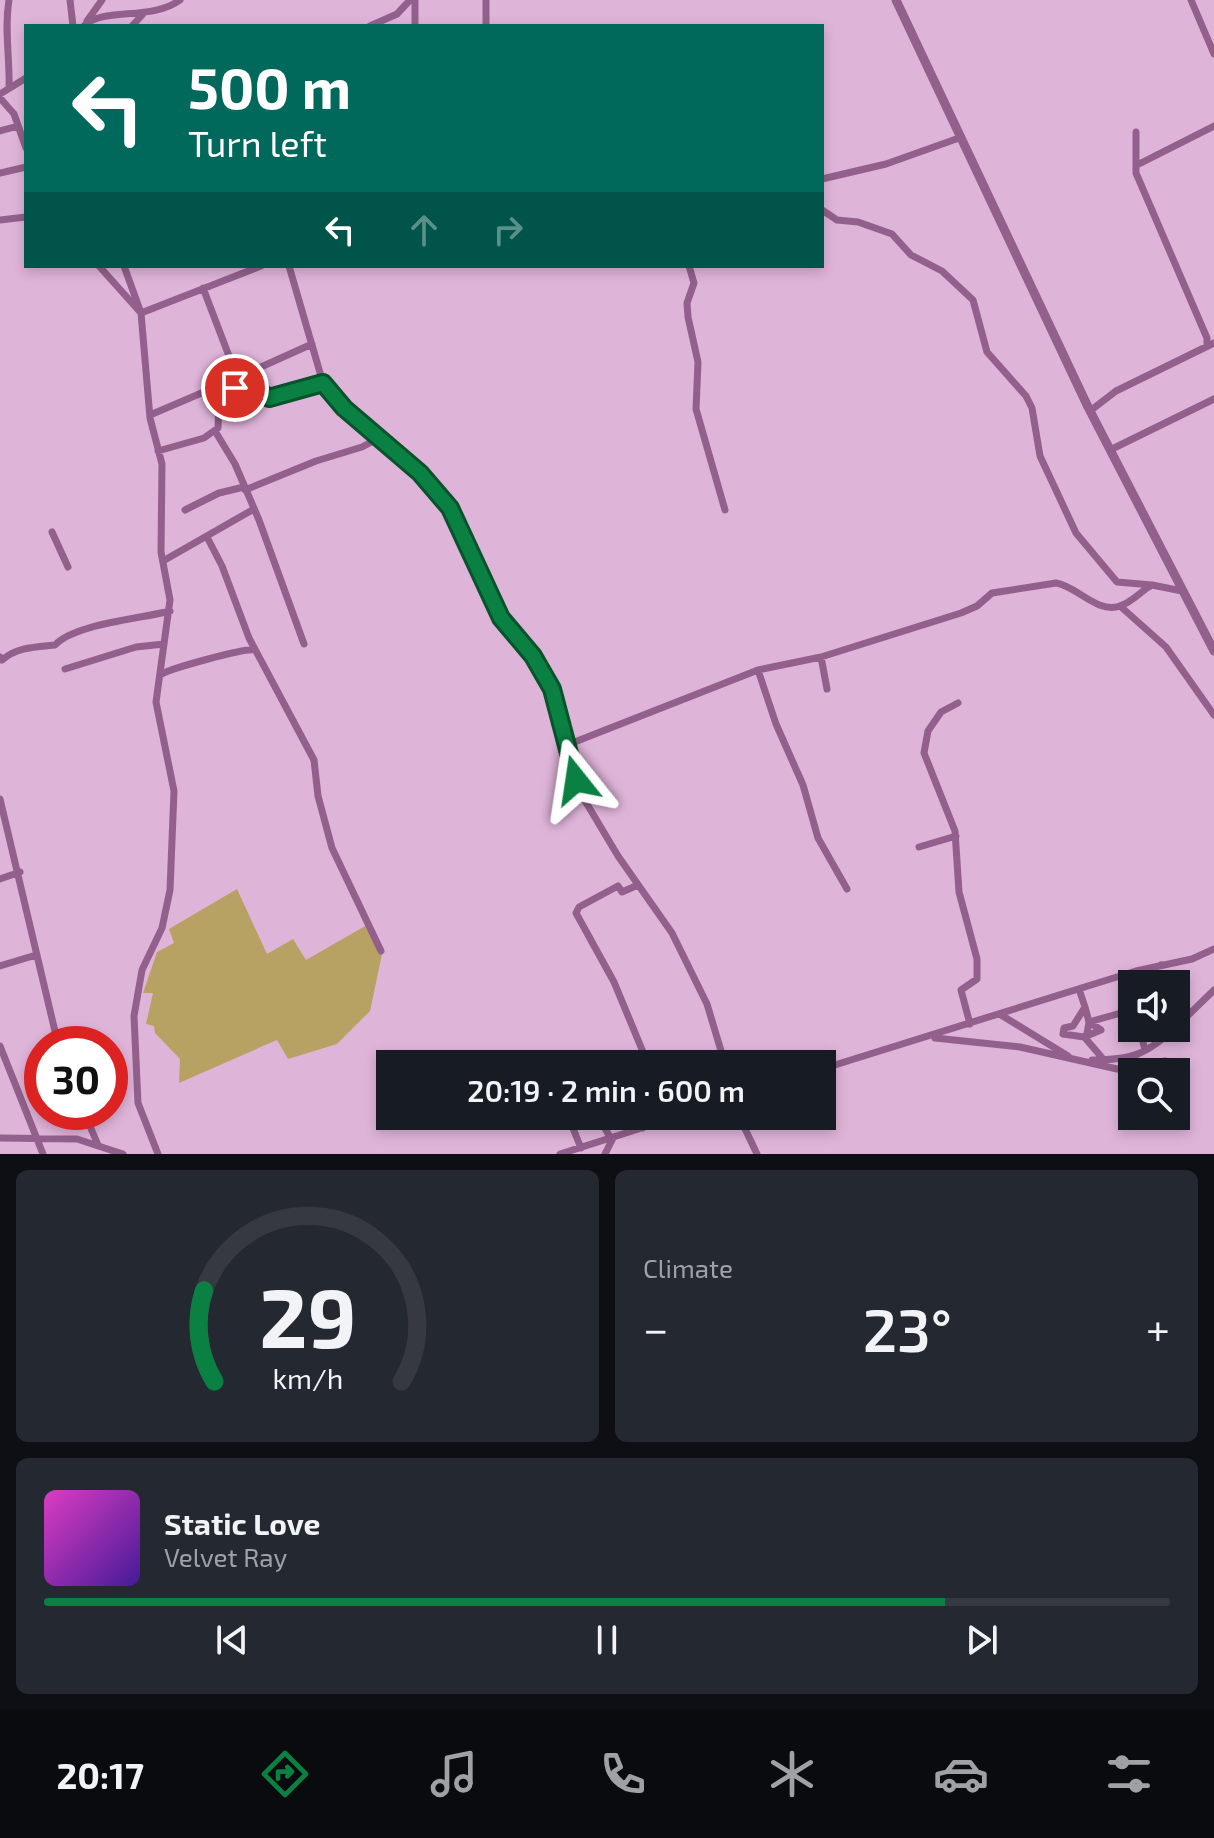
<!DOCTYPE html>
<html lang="en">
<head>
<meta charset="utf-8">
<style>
  body { margin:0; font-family:"Exo 2",sans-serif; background:#242831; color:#f1f3f6; height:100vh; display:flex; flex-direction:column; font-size:30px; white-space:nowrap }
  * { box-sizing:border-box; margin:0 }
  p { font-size:26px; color:#9ea1a6 }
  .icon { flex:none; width:44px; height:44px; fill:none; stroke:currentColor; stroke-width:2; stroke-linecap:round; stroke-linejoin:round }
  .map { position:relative; height:1154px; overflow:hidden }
  .drawer { display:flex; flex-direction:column; gap:16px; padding:16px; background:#0d0f14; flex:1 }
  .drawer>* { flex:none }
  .guide { position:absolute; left:24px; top:24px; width:800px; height:244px; border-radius:0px; box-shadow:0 4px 12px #0003; background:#00695c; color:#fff; overflow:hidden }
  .tools { position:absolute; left:1118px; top:970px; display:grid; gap:16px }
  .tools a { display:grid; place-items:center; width:72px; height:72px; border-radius:0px; background:#171b24; box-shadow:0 4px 12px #0003; font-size:40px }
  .speed { position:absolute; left:24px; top:1026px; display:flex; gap:16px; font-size:40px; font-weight:700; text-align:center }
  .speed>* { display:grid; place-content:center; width:104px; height:104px; border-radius:50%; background:#171b24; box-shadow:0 4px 12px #0003; line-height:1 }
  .speed .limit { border:12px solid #d22; background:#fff; color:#111 }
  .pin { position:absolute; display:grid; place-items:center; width:68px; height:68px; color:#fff; margin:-34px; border:4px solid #fff; border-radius:50%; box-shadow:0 2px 8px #0007 }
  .me { position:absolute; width:88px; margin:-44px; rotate:345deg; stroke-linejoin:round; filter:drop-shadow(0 0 6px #0008) }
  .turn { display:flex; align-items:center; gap:28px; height:168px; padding:0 32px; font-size:36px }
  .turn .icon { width:104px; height:104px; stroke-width:2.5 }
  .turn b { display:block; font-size:56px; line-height:68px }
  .lanes { display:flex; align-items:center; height:76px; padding:0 32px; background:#0003; justify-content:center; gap:40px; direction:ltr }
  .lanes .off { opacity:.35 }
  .big { font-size:60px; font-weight:600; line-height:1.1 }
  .drawer .tile { flex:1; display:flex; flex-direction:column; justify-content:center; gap:12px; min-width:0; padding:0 28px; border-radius:12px; background:#242831 }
  .drawer .dial { align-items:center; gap:0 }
  .dial svg { height:208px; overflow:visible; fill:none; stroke:#363941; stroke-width:7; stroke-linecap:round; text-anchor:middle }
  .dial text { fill:#f1f3f6; stroke:none }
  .song { display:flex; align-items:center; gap:24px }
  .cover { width:96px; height:96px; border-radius:12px; background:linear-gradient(135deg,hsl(310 70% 55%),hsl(260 70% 35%)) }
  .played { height:8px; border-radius:4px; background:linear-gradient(90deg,#0b8043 80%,#363941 80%) }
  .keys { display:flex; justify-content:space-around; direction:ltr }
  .heat { display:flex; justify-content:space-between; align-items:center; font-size:44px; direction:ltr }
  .drawer .tiles { flex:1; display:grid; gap:16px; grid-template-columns:1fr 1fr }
  .tile:last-child { grid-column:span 2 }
  .trip { position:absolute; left:376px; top:1050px; width:460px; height:80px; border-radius:0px; background:#171b24; box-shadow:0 4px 12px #0003; font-weight:600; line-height:80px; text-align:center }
  .tabs { display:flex; height:128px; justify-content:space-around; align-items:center; background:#090b0e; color:#9ea1a6 }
  .tabs .icon { width:56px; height:56px }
  .tabs .selected { color:#0b8043 }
  .tabs b { font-size:36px; color:#f1f3f6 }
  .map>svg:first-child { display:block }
  .green { fill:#b8a263 }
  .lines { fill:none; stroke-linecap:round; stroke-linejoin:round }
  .minor { stroke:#93608d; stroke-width:7 }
  .tertiary { stroke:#93608d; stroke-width:9 }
  .route-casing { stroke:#07532c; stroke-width:20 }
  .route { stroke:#0b8043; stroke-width:14 }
</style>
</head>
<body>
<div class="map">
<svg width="1214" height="1154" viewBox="0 0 1214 1154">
  <rect width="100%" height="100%" fill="#dfb4d9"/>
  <!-- green -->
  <path class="green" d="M 237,889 L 267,954 L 293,939 L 306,960 L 367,925 L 382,954 L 370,1011 L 337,1044 L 288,1059 L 277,1040 L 179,1083 L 180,1059 L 155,1033 L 154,1026 L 146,1024 L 153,993 L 143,993 L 157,952 L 174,943 L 169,929 Z"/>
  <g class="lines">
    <!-- minor -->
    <path class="minor" d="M 9,0 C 4,30 10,57 9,88
      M 70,0 L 73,26
      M 415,0 L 415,26
      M 486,0 L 486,26
      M 1191,0 L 1214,54
      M 87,21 L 102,0
      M 84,26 C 102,7 152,21 180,0
      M 132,26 L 143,14
      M 370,26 L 397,14 L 410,0
      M 0,94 L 26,78
      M 0,98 L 14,114 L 26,148
      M 0,131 L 18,126
      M 1136,132 L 1136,173 L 1207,338 L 1207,345
      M 1137,165 L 1214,126
      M 0,173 L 26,167
      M 822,179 L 886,164 L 959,138
      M 822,210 L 837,220 L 858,222 L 892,234 L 911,255 L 942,271 L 973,300 L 987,352 L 1026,396 L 1032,408 L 1040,456 L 1076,533 L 1117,582 L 1152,585
      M 0,220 L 26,217
      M 99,266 L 141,313 L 261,266
      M 124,266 L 141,313 L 150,418 L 162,464 L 161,552 L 170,600 L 156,702 L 174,791 L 170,890 L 162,928 L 142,970 L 134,1016 L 138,1103 L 158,1154
      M 689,266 L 694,283 L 687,303 L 688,317 L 698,362 L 696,409 L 725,510
      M 232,380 L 312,344
      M 323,383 L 344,408 L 420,473 L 450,508 L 501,618 L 533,656 L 552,689 L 584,799 L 618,856 L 672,933 L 707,1004 L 725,1064
      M 1090,411 L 1116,391 L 1214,343
      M 150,415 L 232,380 L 234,369 L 203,288
      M 215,431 L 235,464 L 259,520 L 304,644
      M 1110,450 L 1214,399
      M 158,451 L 204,438 L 218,428 L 219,397 L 224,389 L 256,389 L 269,398 L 323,383 L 289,266
      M 245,490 L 316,461 L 362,447 L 379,438
      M 185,510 L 219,493 L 244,487
      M 52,532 L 68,567
      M 207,537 L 222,566 L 249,638 L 314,760 L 318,796 L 332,848 L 381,951
      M 163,561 L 254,509
      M 1120,606 L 1166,647 L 1214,715
      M 0,657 L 2,660 C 17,647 36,647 55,645 C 74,624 139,619 170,611
      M 821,657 L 961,613 L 977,606 L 992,593 L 1056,583 C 1077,586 1097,614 1120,606 C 1132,602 1141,591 1152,585 L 1182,591
      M 65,669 L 136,647 L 164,644
      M 758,670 L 776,724 L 803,785 L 818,838 L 847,889
      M 160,675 C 168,669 244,648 255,650
      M 958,703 L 941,712 L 928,731 L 924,753 L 955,831 L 959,892 L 977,959 L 977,979 L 961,990 L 970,1024
      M 567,745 L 758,670 L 821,657 L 827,689
      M 0,799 L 58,1044
      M 919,847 L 956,836
      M 0,879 L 20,872
      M 638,885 L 622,892 L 618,886 L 579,907 L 576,913 L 614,982 L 648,1064
      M 0,966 L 36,955
      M 1139,984 L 1161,965 L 1147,984
      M 1080,992 L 1085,1007 L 1073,1026 L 1064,1028 L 1063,1034 L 1084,1037 L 1101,1030 L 1089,1022 L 1085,1007
      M 1001,1015 L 1068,1056
      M 1176,1027 L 1214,990
      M 1148,1028 L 1159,1030
      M 1135,1032 L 1141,1034 L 1145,1050
      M 935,1038 L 1020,1047 L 1117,1069 L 1165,1061
      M 0,1046 L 43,1154
      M 1092,1060 C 1131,1060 1146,1055 1175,1028
      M 1104,1060 L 1086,1039 L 1089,1022 L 1121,1013 L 1123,1018 L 1132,1014
      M 822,1069 L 1136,971 L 1192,959 L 1214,949
      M 84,1112 L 98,1145
      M 568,1116 L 581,1148
      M 598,1116 L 611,1139
      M 635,1116 L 643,1128
      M 739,1116 L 757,1154
      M 0,1138 L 77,1139 L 123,1154
      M 560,1154 L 679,1116
      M 605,1154 L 613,1138"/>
    <!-- tertiary -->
    <path class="tertiary" d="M 896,0 L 1088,407 L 1214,651"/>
  </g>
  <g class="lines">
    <!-- route casing -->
    <g class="route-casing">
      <path id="route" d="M 235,388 L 256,389 L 269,398 L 323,383 L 344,408 L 420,473 L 450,508 L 501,618 L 533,656 L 552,689 L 576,780"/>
    </g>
    <!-- route -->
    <use href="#route" class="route"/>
  </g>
</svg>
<div class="tools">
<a><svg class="icon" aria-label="sound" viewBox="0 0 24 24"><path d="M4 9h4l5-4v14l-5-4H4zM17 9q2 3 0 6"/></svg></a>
<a><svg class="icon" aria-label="search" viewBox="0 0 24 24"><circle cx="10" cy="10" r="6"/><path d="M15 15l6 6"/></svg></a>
</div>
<div class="speed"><div class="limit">30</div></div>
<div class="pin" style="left:235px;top:388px;background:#d93025"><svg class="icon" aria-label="arrive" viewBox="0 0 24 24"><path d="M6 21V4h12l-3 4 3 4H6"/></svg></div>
<svg class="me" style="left:576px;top:780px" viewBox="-20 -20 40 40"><path d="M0-17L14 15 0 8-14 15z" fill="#0b8043" stroke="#fff" stroke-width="4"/></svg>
<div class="trip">20:19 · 2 min · 600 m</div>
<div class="guide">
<div class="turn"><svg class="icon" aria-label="left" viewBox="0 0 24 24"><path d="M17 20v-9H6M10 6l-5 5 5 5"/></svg><div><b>500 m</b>Turn left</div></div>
<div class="lanes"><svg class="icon" aria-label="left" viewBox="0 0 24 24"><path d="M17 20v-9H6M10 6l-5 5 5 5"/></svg><svg class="icon off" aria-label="ahead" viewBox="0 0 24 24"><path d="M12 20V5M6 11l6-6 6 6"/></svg><svg class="icon off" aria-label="right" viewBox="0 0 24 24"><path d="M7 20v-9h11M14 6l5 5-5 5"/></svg></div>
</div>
</div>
<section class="drawer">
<div class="tiles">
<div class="tile dial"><svg viewBox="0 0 100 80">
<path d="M14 69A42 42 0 1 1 86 69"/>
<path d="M14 69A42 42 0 0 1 10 34" stroke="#0b8043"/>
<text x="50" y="56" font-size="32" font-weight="700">29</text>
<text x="50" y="72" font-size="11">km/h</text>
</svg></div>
<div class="tile"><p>Climate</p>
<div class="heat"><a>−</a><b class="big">23°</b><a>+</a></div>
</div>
<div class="tile">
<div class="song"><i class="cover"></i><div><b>Static Love</b><p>Velvet Ray</p></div></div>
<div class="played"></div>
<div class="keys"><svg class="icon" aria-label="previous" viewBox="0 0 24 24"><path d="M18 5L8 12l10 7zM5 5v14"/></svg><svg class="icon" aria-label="pause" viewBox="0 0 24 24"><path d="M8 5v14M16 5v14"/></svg><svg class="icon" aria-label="next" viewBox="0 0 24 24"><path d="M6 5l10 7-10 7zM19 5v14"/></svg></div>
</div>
</div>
</section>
<nav class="tabs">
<b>20:17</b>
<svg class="icon selected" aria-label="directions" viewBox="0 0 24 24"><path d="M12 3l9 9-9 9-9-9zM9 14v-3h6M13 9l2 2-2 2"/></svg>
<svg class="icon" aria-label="music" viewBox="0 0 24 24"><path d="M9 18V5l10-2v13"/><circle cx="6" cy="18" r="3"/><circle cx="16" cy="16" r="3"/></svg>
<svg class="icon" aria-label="phone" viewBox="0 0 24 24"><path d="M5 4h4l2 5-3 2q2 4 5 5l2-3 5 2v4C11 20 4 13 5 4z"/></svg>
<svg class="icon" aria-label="climate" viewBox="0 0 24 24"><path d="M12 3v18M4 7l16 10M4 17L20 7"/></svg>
<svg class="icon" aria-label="car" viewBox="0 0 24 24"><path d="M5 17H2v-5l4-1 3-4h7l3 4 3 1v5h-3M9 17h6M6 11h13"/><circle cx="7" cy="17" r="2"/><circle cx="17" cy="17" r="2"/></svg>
<svg class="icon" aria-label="filters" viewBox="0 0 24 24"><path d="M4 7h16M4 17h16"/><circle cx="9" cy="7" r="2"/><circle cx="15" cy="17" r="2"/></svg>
</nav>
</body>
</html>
